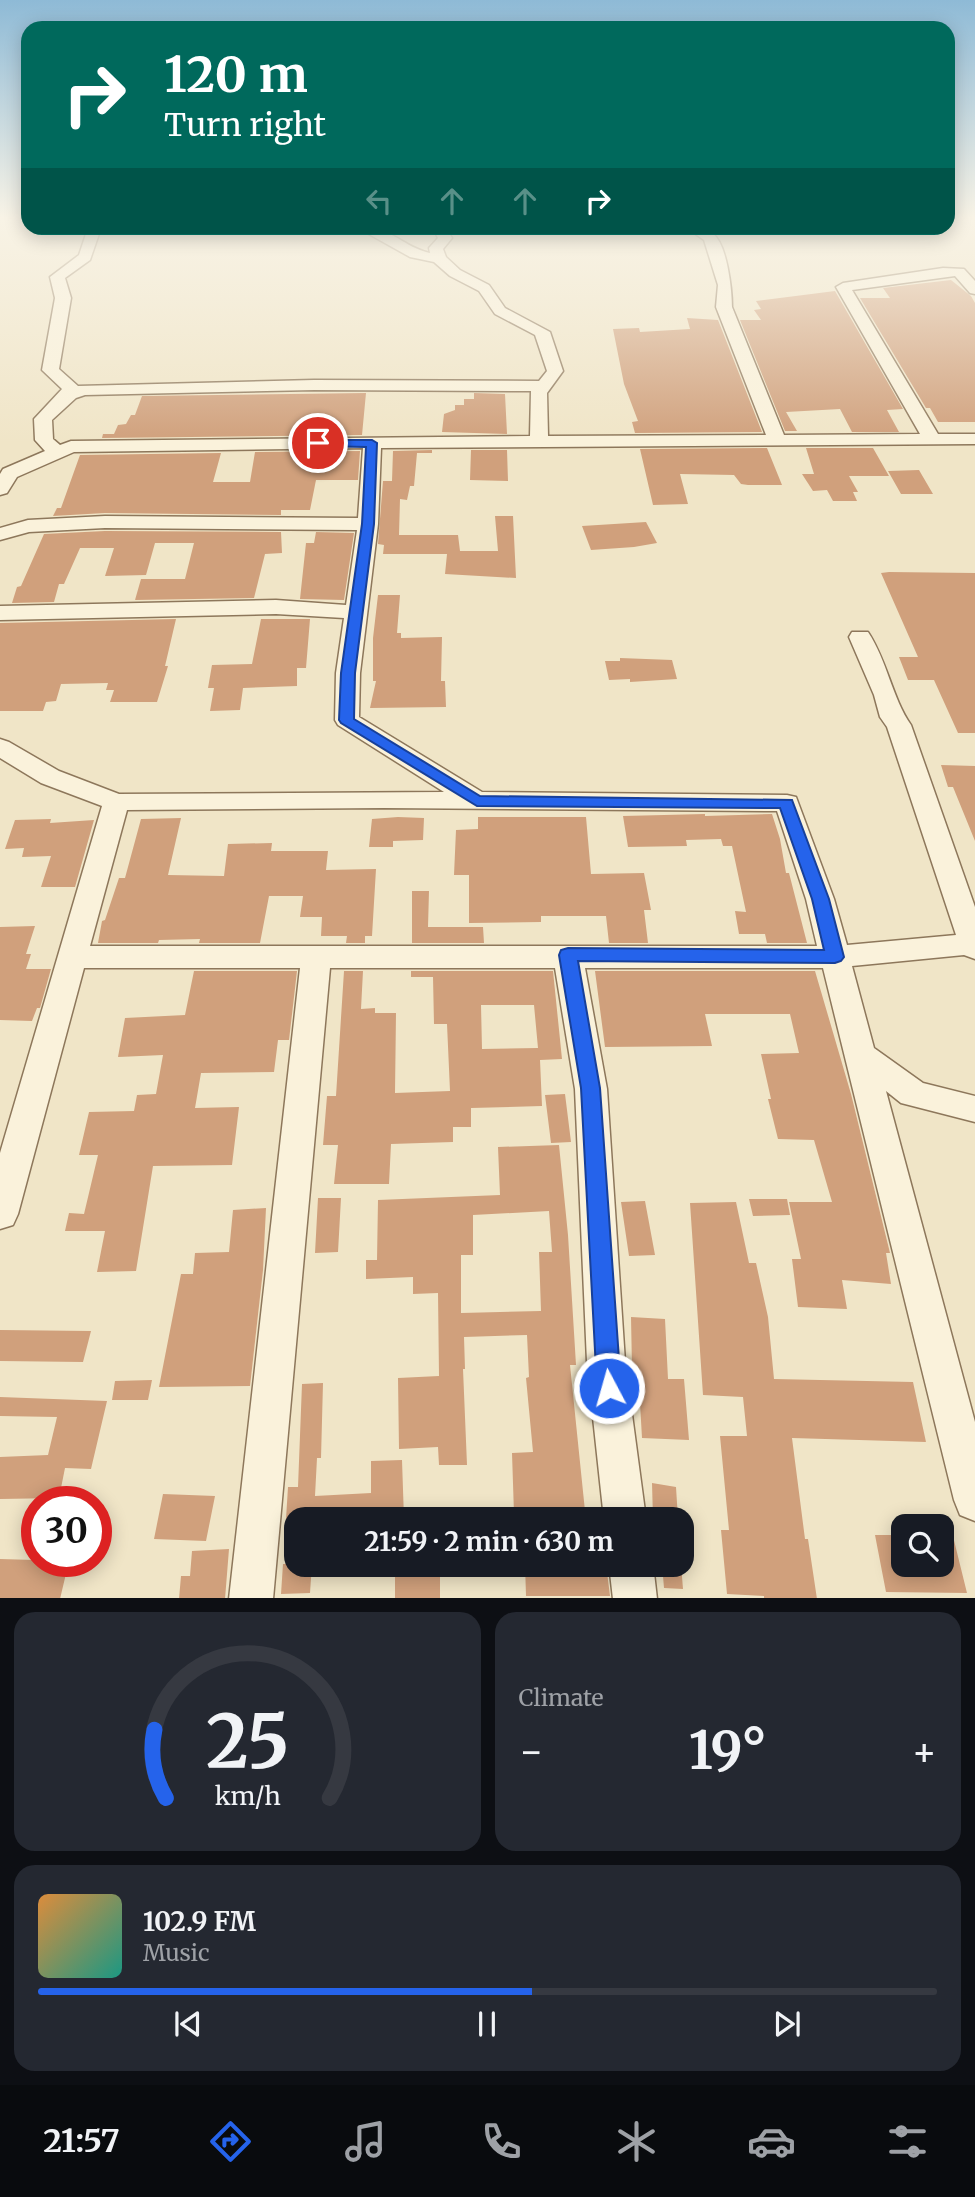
<!DOCTYPE html>
<html lang="en">
<head>
<meta charset="utf-8">
<style>
  body { margin:0; font-family:Merriweather,serif; background:#242831; color:#f1f3f6; height:100vh; display:flex; flex-direction:column; font-size:26px; white-space:nowrap }
  * { box-sizing:border-box; margin:0 }
  p { font-size:23px; color:#9ea1a6 }
  .icon { flex:none; width:38px; height:38px; fill:none; stroke:currentColor; stroke-width:2; stroke-linecap:round; stroke-linejoin:round }
  .map { position:relative; height:1598px; overflow:hidden }
  .sheet { display:flex; flex-direction:column; gap:14px; padding:14px; background:#0d0f14; flex:1 }
  .sheet>* { flex:none }
  .hud { position:absolute; left:21px; top:21px; width:934px; height:214px; border-radius:21px; box-shadow:0 4px 18px #0003; background:#00695c; color:#fff; overflow:hidden }
  .controls { position:absolute; left:891px; top:1514px; display:grid; gap:14px }
  .controls a { display:grid; place-items:center; width:63px; height:63px; border-radius:14px; background:#171b24; box-shadow:0 4px 18px #0003; font-size:35px }
  .speed { position:absolute; left:21px; top:1486px; display:flex; gap:14px; font-size:35px; font-weight:700; text-align:center }
  .speed>* { display:grid; place-content:center; width:91px; height:91px; border-radius:50%; background:#171b24; box-shadow:0 4px 18px #0003; line-height:1 }
  .speed .limit { border:10px solid #d22; background:#fff; color:#111 }
  .pin { position:absolute; display:grid; place-items:center; width:60px; height:60px; color:#fff; margin:-30px; border:4px solid #fff; border-radius:50%; box-shadow:0 2px 7px #0007 }
  .me { position:absolute; width:77px; margin:-38px; rotate:354deg; stroke-linejoin:round; filter:drop-shadow(0 0 5px #0008) }
  .turn { display:flex; align-items:center; gap:24px; height:147px; padding:0 28px; font-size:32px }
  .turn .icon { width:91px; height:91px; stroke-width:2.5 }
  .turn b { display:block; font-size:49px; line-height:60px }
  .lanes { display:flex; align-items:center; height:66px; padding:0 28px; background:#0003; justify-content:center; gap:35px; direction:ltr }
  .lanes .off { opacity:.35 }
  .big { font-size:52px; font-weight:700; line-height:1.1 }
  .sheet .card { flex:1; display:flex; flex-direction:column; justify-content:center; gap:10px; min-width:0; padding:0 24px; border-radius:21px; background:#242831 }
  .sheet .dial { align-items:center; gap:0 }
  .dial svg { height:182px; overflow:visible; fill:none; stroke:#363941; stroke-width:7; stroke-linecap:round; text-anchor:middle }
  .dial text { fill:#f1f3f6; stroke:none }
  .song { display:flex; align-items:center; gap:21px }
  .cover { width:84px; height:84px; border-radius:10px; background:linear-gradient(135deg,hsl(30 70% 55%),hsl(170 70% 35%)) }
  .played { height:7px; border-radius:4px; background:linear-gradient(90deg,#2563eb 55%,#363941 55%) }
  .keys { display:flex; justify-content:space-around; direction:ltr }
  .heat { display:flex; justify-content:space-between; align-items:center; font-size:38px; direction:ltr }
  .sheet .tiles { flex:1; display:grid; gap:14px; grid-template-columns:1fr 1fr }
  .card:last-child { grid-column:span 2 }
  .trip { position:absolute; left:284px; top:1507px; width:410px; height:70px; border-radius:21px; background:#171b24; box-shadow:0 4px 18px #0003; font-weight:700; line-height:70px; text-align:center }
  .tabs { display:flex; height:112px; justify-content:space-around; align-items:center; background:#090b0e; color:#9ea1a6 }
  .tabs .icon { width:49px; height:49px }
  .tabs .selected { color:#2563eb }
  .tabs b { font-size:32px; color:#f1f3f6 }
  .map>svg:first-child { display:block }
  .building { fill:#d0a07c; fill-rule:evenodd }
  .lines { fill:none; stroke-linecap:round; stroke-linejoin:round }
  .street-casing { stroke:#8d775b; stroke-width:3 }
  .street { fill:#faf2db; fill-rule:evenodd }
  .route { fill:#2563eb; stroke:#184099; stroke-width:2 }
</style>
</head>
<body>
<div class="map">
<svg width="975" height="1599" viewBox="0 0 975 1599">
  <rect width="100%" height="100%" fill="#f0e5c7"/>
  <!-- building -->
  <path class="building" d="M 951,280 L 971,296 L 975,303 L 975,422 L 938,422 L 930,408 L 926,408 L 860,298 L 890,298 L 883,288 Z
    M 835,291 L 903,409 L 887,410 L 899,432 L 852,432 L 840,409 L 786,412 L 797,431 L 785,431 L 740,320 L 761,320 L 754,310 L 761,309 L 756,301 Z
    M 687,318 L 718,320 L 762,432 L 635,433 L 632,422 L 638,421 L 624,384 L 613,329 L 639,328 L 640,332 L 690,329 Z
    M 366,393 L 362,435 L 102,438 L 103,434 L 114,434 L 118,425 L 126,424 L 131,415 L 135,415 L 142,396 Z
    M 474,393 L 505,394 L 507,434 L 442,432 L 444,414 L 455,410 L 455,405 L 464,405 L 464,399 L 474,399 Z
    M 767,448 L 782,485 L 748,485 L 741,484 L 734,475 L 680,474 L 688,504 L 653,505 L 640,449 Z
    M 806,448 L 873,448 L 889,476 L 849,476 L 858,492 L 853,492 L 857,501 L 833,501 L 827,490 L 813,491 L 802,474 L 814,474 Z
    M 432,450 L 432,453 L 417,453 L 414,486 L 410,486 L 407,500 L 400,499 L 399,535 L 458,535 L 460,551 L 498,551 L 495,516 L 513,516 L 516,578 L 445,574 L 447,554 L 383,554 L 384,545 L 378,544 L 383,481 L 392,481 L 393,451 Z
    M 471,450 L 507,450 L 508,481 L 470,480 Z
    M 360,451 L 358,480 L 316,480 L 310,510 L 281,510 L 281,515 L 105,513 L 53,516 L 57,508 L 61,508 L 80,455 L 221,453 L 213,482 L 250,482 L 255,452 Z
    M 919,470 L 933,494 L 901,494 L 888,471 Z
    M 646,522 L 657,543 L 634,547 L 591,550 L 582,526 Z
    M 105,531 L 281,532 L 282,553 L 265,554 L 254,598 L 135,600 L 141,579 L 185,579 L 194,543 L 155,543 L 146,575 L 105,576 L 114,548 L 80,548 L 64,584 L 59,584 L 54,602 L 12,603 L 17,587 L 21,586 L 44,534 Z
    M 316,532 L 354,533 L 344,600 L 300,599 L 306,543 L 314,543 Z
    M 889,572 L 975,573 L 975,733 L 958,733 L 934,680 L 908,680 L 899,657 L 918,657 L 881,573 Z
    M 378,595 L 400,595 L 397,633 L 401,633 L 401,638 L 442,637 L 441,681 L 445,681 L 446,707 L 370,708 L 376,681 L 373,681 L 373,638 Z
    M 176,619 L 165,666 L 168,666 L 157,702 L 110,702 L 114,690 L 106,690 L 108,683 L 61,684 L 56,701 L 46,702 L 43,711 L 0,711 L 0,623 Z
    M 261,619 L 310,619 L 306,668 L 297,668 L 297,686 L 243,688 L 240,710 L 210,711 L 214,688 L 208,688 L 212,665 L 252,664 Z
    M 620,658 L 672,660 L 677,679 L 630,682 L 630,679 L 609,680 L 605,661 L 620,661 Z
    M 941,765 L 975,766 L 975,841 L 953,787 L 948,787 Z
    M 705,814 L 705,816 L 772,814 L 780,839 L 786,873 L 789,873 L 807,943 L 767,943 L 765,934 L 739,934 L 735,911 L 746,912 L 732,846 L 723,846 L 721,839 L 686,840 L 687,846 L 628,847 L 623,816 Z
    M 398,817 L 424,818 L 423,840 L 393,841 L 393,847 L 369,847 L 372,819 Z
    M 478,817 L 586,817 L 591,874 L 644,873 L 651,910 L 644,910 L 648,943 L 609,943 L 606,916 L 541,916 L 541,922 L 469,923 L 469,875 L 454,875 L 456,830 L 478,829 Z
    M 181,818 L 168,875 L 224,876 L 228,844 L 272,843 L 271,851 L 328,851 L 326,870 L 376,869 L 372,936 L 365,936 L 365,943 L 346,943 L 347,936 L 321,936 L 322,917 L 300,917 L 303,896 L 269,896 L 260,943 L 199,943 L 200,939 L 159,940 L 158,943 L 98,943 L 102,921 L 105,920 L 119,878 L 125,878 L 141,819 Z
    M 51,819 L 50,823 L 94,820 L 75,887 L 41,887 L 51,856 L 22,857 L 24,848 L 5,849 L 15,820 Z
    M 412,891 L 429,891 L 428,927 L 483,927 L 484,943 L 412,943 Z
    M 35,926 L 26,954 L 31,954 L 26,969 L 51,969 L 40,1008 L 37,1008 L 32,1021 L 0,1020 L 0,927 Z
    M 194,971 L 297,971 L 289,1040 L 278,1040 L 274,1072 L 201,1073 L 195,1108 L 239,1107 L 232,1165 L 153,1166 L 136,1271 L 97,1272 L 105,1231 L 65,1231 L 69,1213 L 84,1214 L 98,1155 L 79,1155 L 89,1112 L 134,1111 L 137,1095 L 156,1094 L 163,1055 L 118,1057 L 125,1018 L 185,1015 Z
    M 344,971 L 363,971 L 361,1009 L 375,1008 L 375,1013 L 396,1013 L 395,1093 L 450,1091 L 447,1024 L 434,1024 L 433,977 L 411,977 L 411,971 L 553,971 L 562,1059 L 540,1060 L 542,1106 L 471,1108 L 471,1127 L 453,1127 L 453,1142 L 391,1144 L 389,1184 L 334,1184 L 338,1145 L 323,1145 L 327,1096 L 336,1096 ZM 481,1005 L 534,1005 L 538,1048 L 482,1049 Z
    M 595,971 L 815,971 L 851,1094 L 890,1253 L 886,1253 L 891,1284 L 842,1280 L 847,1309 L 798,1307 L 792,1259 L 801,1259 L 789,1202 L 832,1202 L 814,1140 L 778,1139 L 768,1099 L 771,1099 L 761,1054 L 799,1053 L 790,1014 L 705,1014 L 712,1046 L 605,1047 Z
    M 565,1094 L 571,1142 L 551,1143 L 545,1095 Z
    M 559,1145 L 568,1235 L 576,1365 L 570,1365 L 585,1511 L 514,1514 L 512,1453 L 533,1452 L 526,1378 L 529,1377 L 527,1335 L 464,1337 L 465,1369 L 463,1369 L 467,1465 L 439,1465 L 438,1447 L 399,1449 L 398,1378 L 439,1376 L 438,1293 L 413,1294 L 413,1277 L 366,1279 L 366,1260 L 377,1260 L 378,1200 L 500,1195 L 498,1147 ZM 549,1211 L 552,1252 L 539,1252 L 541,1311 L 461,1313 L 461,1255 L 473,1255 L 473,1215 Z
    M 318,1198 L 341,1198 L 338,1252 L 315,1253 Z
    M 749,1199 L 787,1199 L 790,1215 L 753,1216 Z
    M 645,1201 L 655,1255 L 629,1256 L 621,1202 Z
    M 736,1202 L 749,1263 L 756,1263 L 768,1317 L 774,1379 L 913,1382 L 926,1442 L 792,1438 L 805,1539 L 808,1539 L 817,1599 L 764,1599 L 764,1596 L 727,1594 L 721,1530 L 729,1530 L 720,1436 L 747,1436 L 743,1397 L 703,1395 L 690,1203 Z
    M 266,1208 L 263,1270 L 250,1386 L 159,1387 L 181,1274 L 193,1274 L 195,1253 L 229,1252 L 233,1210 Z
    M 631,1317 L 665,1319 L 668,1379 L 684,1379 L 689,1440 L 642,1438 L 638,1368 L 632,1368 Z
    M 0,1330 L 91,1331 L 83,1362 L 0,1361 Z
    M 152,1380 L 148,1400 L 112,1400 L 115,1381 Z
    M 323,1383 L 321,1458 L 317,1458 L 315,1496 L 371,1493 L 371,1461 L 402,1460 L 404,1519 L 286,1519 L 288,1487 L 298,1487 L 302,1384 Z
    M 0,1397 L 107,1401 L 91,1469 L 65,1468 L 59,1498 L 0,1499 L 0,1457 L 48,1455 L 57,1417 L 0,1416 Z
    M 652,1483 L 676,1487 L 678,1519 L 653,1519 Z
    M 163,1494 L 215,1496 L 206,1541 L 154,1539 Z
    M 948,1516 L 967,1593 L 886,1592 L 875,1535 L 903,1535 L 903,1564 L 942,1564 L 942,1517 Z
    M 229,1549 L 225,1599 L 179,1599 L 181,1576 L 190,1576 L 192,1551 Z
    M 0,1559 L 69,1561 L 60,1599 L 0,1599 Z
    M 283,1564 L 312,1564 L 310,1593 L 281,1594 Z
    M 395,1564 L 440,1564 L 440,1599 L 395,1599 Z
    M 525,1564 L 606,1564 L 610,1596 L 526,1596 Z
    M 662,1564 L 681,1564 L 683,1589 L 664,1588 Z"/>
  <g class="lines">
    <!-- street casing -->
    <g class="street-casing">
      <path id="street" d="M 88,228 L 101,228 L 90,260 L 65,278 L 71,298 L 59,369 L 78,386 L 314,380 L 539,381 L 547,371 L 535,335 L 495,314 L 479,291 L 450,276 L 434,262 L 410,257 L 358,228 C 391,225 402,247 430,253 L 429,248 L 438,238 L 433,228 L 446,228 L 452,238 L 443,249 L 446,257 L 460,270 L 489,285 L 505,308 L 550,332 L 563,371 L 547,393 L 548,436 L 766,435 L 716,307 L 718,285 L 704,240 L 687,228 C 697,228 704,227 713,234 C 727,244 732,290 732,307 L 784,435 L 920,434 L 836,287 L 843,283 L 943,268 L 964,269 L 975,281 L 975,294 L 970,293 L 955,276 L 852,290 L 938,434 L 975,434 L 975,444 L 381,448 L 378,524 L 360,673 L 359,717 L 482,792 L 787,795 L 796,797 L 834,899 L 847,945 L 956,935 L 887,727 L 880,717 L 874,695 L 849,637 L 852,632 L 868,632 C 887,660 892,698 911,725 L 975,907 L 975,959 L 964,955 L 852,966 L 874,1048 L 923,1083 L 975,1096 L 975,1122 L 901,1103 L 886,1091 L 975,1422 L 975,1521 L 960,1515 L 954,1500 L 823,968 L 585,968 L 607,1089 L 625,1362 L 646,1519 L 604,1519 L 587,1362 L 575,1089 L 555,968 L 330,968 L 273,1599 L 229,1599 L 300,968 L 84,968 L 18,1214 L 13,1225 L 0,1229 L 0,1153 L 102,806 L 41,783 L 0,758 L 0,739 L 9,742 L 59,771 L 119,794 L 444,792 L 338,725 L 335,720 L 336,673 L 344,618 L 276,614 L 0,620 L 0,606 L 276,600 L 346,605 L 357,530 L 105,528 L 29,532 L 0,540 L 0,528 L 28,520 L 105,516 L 358,518 L 363,448 L 74,452 L 17,477 L 7,493 L 0,495 L 0,474 L 3,469 L 45,451 L 35,440 L 34,419 L 62,389 L 42,370 L 55,298 L 50,277 L 79,255 ZM 314,390 L 531,391 L 530,436 L 71,441 L 60,445 L 53,439 L 52,420 L 76,398 L 85,395 ZM 384,808 L 777,811 L 806,899 L 817,946 L 90,946 L 127,810 Z
        M 609,1564 L 653,1564 L 657,1599 L 613,1599 Z"/>
    </g>
    <!-- street -->
    <use href="#street" class="street"/>
  </g>
  <!-- sky -->
  <linearGradient id="sky" x2="0" y2="1"><stop stop-color="#8ebad6"/><stop offset="0.49" stop-color="#f8f3e6"/><stop offset="1" stop-color="#f8f3e6" stop-opacity="0"/></linearGradient>
  <rect width="975" height="443" fill="url(#sky)"/>
  <!-- route -->
  <path class="route" d="M 318,440 L 372,440 L 377,443 L 374,524 L 355,673 L 354,719 L 480,796 L 792,800 L 829,899 L 844,957 L 841,961 L 835,963 L 578,961 L 600,1088 L 621,1388 L 618,1396 L 609,1400 L 601,1396 L 597,1388 L 581,1088 L 559,955 L 561,950 L 568,948 L 824,950 L 812,899 L 780,808 L 477,806 L 341,723 L 339,720 L 341,673 L 362,524 L 366,447 L 314,446 L 312,443 Z"/>
</svg>
<div class="controls">
<a><svg class="icon" aria-label="search" viewBox="0 0 24 24"><circle cx="10" cy="10" r="6"/><path d="M15 15l6 6"/></svg></a>
</div>
<div class="speed"><div class="limit">30</div></div>
<div class="pin" style="left:318px;top:443px;background:#d93025"><svg class="icon" aria-label="arrive" viewBox="0 0 24 24"><path d="M6 21V4h12l-3 4 3 4H6"/></svg></div>
<svg class="me" style="left:609px;top:1388px" viewBox="-20 -20 40 40"><circle r="17" fill="#2563eb" stroke="#fff" stroke-width="3"/><path d="M0-11L8 9 0 5-8 9z" fill="#fff"/></svg>
<div class="trip">21:59 · 2 min · 630 m</div>
<div class="hud">
<div class="turn"><svg class="icon" aria-label="right" viewBox="0 0 24 24"><path d="M7 20v-9h11M14 6l5 5-5 5"/></svg><div><b>120 m</b>Turn right</div></div>
<div class="lanes"><svg class="icon off" aria-label="left" viewBox="0 0 24 24"><path d="M17 20v-9H6M10 6l-5 5 5 5"/></svg><svg class="icon off" aria-label="ahead" viewBox="0 0 24 24"><path d="M12 20V5M6 11l6-6 6 6"/></svg><svg class="icon off" aria-label="ahead" viewBox="0 0 24 24"><path d="M12 20V5M6 11l6-6 6 6"/></svg><svg class="icon" aria-label="right" viewBox="0 0 24 24"><path d="M7 20v-9h11M14 6l5 5-5 5"/></svg></div>
</div>
</div>
<section class="sheet">
<div class="tiles">
<div class="card dial"><svg viewBox="0 0 100 80">
<path d="M14 69A42 42 0 1 1 86 69"/>
<path d="M14 69A42 42 0 0 1 9 39" stroke="#2563eb"/>
<text x="50" y="56" font-size="32" font-weight="700">25</text>
<text x="50" y="72" font-size="11">km/h</text>
</svg></div>
<div class="card"><p>Climate</p>
<div class="heat"><a>−</a><b class="big">19°</b><a>+</a></div>
</div>
<div class="card">
<div class="song"><i class="cover"></i><div><b>102.9 FM</b><p>Music</p></div></div>
<div class="played"></div>
<div class="keys"><svg class="icon" aria-label="previous" viewBox="0 0 24 24"><path d="M18 5L8 12l10 7zM5 5v14"/></svg><svg class="icon" aria-label="pause" viewBox="0 0 24 24"><path d="M8 5v14M16 5v14"/></svg><svg class="icon" aria-label="next" viewBox="0 0 24 24"><path d="M6 5l10 7-10 7zM19 5v14"/></svg></div>
</div>
</div>
</section>
<nav class="tabs">
<b>21:57</b>
<svg class="icon selected" aria-label="directions" viewBox="0 0 24 24"><path d="M12 3l9 9-9 9-9-9zM9 14v-3h6M13 9l2 2-2 2"/></svg>
<svg class="icon" aria-label="music" viewBox="0 0 24 24"><path d="M9 18V5l10-2v13"/><circle cx="6" cy="18" r="3"/><circle cx="16" cy="16" r="3"/></svg>
<svg class="icon" aria-label="phone" viewBox="0 0 24 24"><path d="M5 4h4l2 5-3 2q2 4 5 5l2-3 5 2v4C11 20 4 13 5 4z"/></svg>
<svg class="icon" aria-label="climate" viewBox="0 0 24 24"><path d="M12 3v18M4 7l16 10M4 17L20 7"/></svg>
<svg class="icon" aria-label="car" viewBox="0 0 24 24"><path d="M5 17H2v-5l4-1 3-4h7l3 4 3 1v5h-3M9 17h6M6 11h13"/><circle cx="7" cy="17" r="2"/><circle cx="17" cy="17" r="2"/></svg>
<svg class="icon" aria-label="filters" viewBox="0 0 24 24"><path d="M4 7h16M4 17h16"/><circle cx="9" cy="7" r="2"/><circle cx="15" cy="17" r="2"/></svg>
</nav>
</body>
</html>
